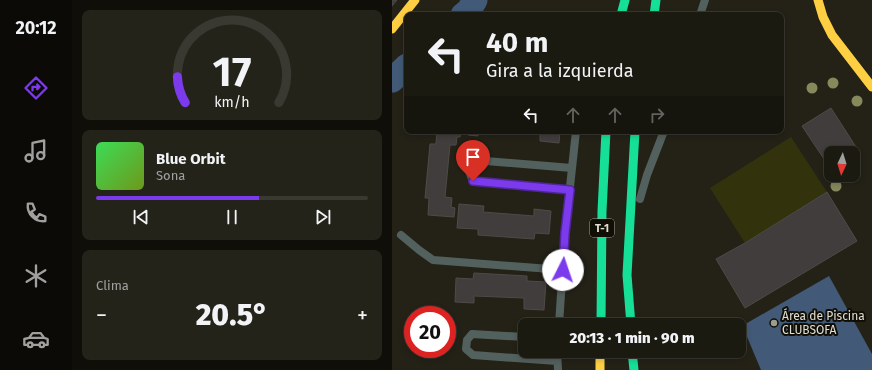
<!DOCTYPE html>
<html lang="es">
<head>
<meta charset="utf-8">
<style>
  body { margin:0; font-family:"Fira Sans",sans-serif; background:#24231a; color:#f1f3f6; height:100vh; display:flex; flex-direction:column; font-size:15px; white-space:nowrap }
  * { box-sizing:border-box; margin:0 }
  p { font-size:13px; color:#a0a19f }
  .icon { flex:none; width:22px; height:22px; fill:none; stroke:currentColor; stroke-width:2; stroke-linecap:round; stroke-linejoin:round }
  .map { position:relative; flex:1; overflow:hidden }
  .sheet { display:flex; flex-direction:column; gap:10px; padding:10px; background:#0f0e09; width:320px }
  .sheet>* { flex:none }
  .hud { position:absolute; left:12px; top:12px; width:380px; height:122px; border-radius:8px; box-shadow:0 2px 6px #0003,0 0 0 1px #393831; background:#1b1a11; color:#f1f3f6; overflow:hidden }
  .needle { width:26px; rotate:184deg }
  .buttons { position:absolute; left:432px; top:146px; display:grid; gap:8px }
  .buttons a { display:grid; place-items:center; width:36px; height:36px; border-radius:8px; background:#1b1a11; box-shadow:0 2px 6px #0003,0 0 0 1px #393831; font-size:20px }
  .speed { position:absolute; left:12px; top:306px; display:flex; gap:8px; font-size:20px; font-weight:700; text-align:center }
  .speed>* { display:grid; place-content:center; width:52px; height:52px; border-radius:50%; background:#1b1a11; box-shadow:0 2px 6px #0003,0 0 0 1px #393831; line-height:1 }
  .speed .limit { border:6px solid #d22; background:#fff; color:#111 }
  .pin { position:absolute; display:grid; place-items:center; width:34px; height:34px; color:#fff; margin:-41px -17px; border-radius:50% 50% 50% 0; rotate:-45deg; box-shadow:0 0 4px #0007 }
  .pin .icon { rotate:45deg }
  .me { position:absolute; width:44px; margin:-22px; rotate:4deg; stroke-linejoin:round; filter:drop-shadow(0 0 3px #0008) }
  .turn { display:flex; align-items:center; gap:14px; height:84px; padding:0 16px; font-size:18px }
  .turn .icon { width:52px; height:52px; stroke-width:2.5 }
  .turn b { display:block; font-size:28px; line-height:34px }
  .lanes { display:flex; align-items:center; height:38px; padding:0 16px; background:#0003; justify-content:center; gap:20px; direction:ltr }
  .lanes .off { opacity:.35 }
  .big { font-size:30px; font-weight:800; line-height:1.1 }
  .sheet .tile { flex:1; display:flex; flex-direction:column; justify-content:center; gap:6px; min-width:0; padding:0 14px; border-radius:8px; background:#24231a }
  .sheet .dial { align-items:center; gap:0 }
  .dial svg { height:104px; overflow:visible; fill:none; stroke:#393831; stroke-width:7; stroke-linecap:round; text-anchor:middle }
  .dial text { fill:#f1f3f6; stroke:none }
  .song { display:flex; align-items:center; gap:12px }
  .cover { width:48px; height:48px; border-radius:6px; background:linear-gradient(135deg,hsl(130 70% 55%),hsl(80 70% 35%)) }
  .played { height:4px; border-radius:2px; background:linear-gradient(90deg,#7c3aed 60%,#393831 60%) }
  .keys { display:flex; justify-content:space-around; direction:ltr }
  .heat { display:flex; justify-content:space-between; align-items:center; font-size:22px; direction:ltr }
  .trip { position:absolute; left:126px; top:318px; width:228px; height:40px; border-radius:8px; background:#1b1a11; box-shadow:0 2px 6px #0003,0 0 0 1px #393831; font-weight:800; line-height:40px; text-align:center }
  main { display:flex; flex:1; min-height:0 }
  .menu { display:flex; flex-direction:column; width:72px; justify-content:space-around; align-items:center; background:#0b0a07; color:#a0a19f }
  .menu .icon { width:28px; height:28px }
  .menu .active { color:#7c3aed }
  .menu b { font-size:18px; color:#f1f3f6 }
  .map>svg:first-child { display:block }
  .green { fill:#32330d }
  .water { fill:#425a77 }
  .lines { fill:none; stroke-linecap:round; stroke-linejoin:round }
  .river { stroke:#425a77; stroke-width:25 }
  .building { fill:#403d3c; stroke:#4d4a48 }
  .lane { stroke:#53615e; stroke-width:8 }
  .fast { stroke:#16e098; stroke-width:9 }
  .slow { stroke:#ffcf43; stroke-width:9 }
  .tree { fill:#86895c }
  .route-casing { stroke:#51269a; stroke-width:10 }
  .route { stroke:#7c3aed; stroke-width:7 }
  .poi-dot { fill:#9e9c91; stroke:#100e06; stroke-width:1.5 }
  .labels { text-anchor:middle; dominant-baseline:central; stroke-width:4; stroke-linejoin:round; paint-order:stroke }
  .shield { fill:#100e06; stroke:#a29f95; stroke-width:1 }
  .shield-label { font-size:11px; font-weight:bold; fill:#e0ddd2 }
  .poi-label { font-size:12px; fill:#e0ddd2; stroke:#100e06; text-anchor:start }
</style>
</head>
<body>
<main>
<nav class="menu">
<b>20:12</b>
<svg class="icon active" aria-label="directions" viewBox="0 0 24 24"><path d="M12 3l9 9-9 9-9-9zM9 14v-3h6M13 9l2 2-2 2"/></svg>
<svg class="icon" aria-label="music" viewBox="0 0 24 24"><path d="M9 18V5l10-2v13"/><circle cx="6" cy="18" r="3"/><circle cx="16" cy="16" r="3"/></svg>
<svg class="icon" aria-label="phone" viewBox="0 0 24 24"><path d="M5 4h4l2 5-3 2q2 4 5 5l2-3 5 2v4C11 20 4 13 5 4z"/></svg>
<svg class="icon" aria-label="climate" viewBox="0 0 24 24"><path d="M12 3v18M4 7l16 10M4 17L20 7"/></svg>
<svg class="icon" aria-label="car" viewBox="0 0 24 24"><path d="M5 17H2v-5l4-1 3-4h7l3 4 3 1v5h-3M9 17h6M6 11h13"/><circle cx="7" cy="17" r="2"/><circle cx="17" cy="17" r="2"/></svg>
</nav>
<section class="sheet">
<div class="tile dial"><svg viewBox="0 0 100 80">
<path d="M14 69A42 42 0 1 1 86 69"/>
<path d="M14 69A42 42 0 0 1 8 49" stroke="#7c3aed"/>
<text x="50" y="56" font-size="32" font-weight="700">17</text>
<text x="50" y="72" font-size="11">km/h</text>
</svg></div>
<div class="tile">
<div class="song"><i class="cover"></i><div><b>Blue Orbit</b><p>Sona</p></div></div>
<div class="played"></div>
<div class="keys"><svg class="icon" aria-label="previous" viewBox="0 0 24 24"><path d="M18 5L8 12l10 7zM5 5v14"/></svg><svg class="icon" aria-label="pause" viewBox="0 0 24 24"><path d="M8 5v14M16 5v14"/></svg><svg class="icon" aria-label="next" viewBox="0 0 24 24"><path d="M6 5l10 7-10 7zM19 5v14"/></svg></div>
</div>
<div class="tile"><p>Clima</p>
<div class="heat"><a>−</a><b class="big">20.5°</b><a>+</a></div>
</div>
</section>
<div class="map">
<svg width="480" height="370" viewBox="0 0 480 370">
  <rect width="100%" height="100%" fill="#242217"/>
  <!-- green -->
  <path class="green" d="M 399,137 L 435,192 L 353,243 L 318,188 Z"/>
  <!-- water -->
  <path class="water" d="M 437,276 L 480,354 L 480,370 L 369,370 L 353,332 L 355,323 Z"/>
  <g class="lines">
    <!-- river -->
    <path class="river" d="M 71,15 L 77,10 L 83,0
      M 0,80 L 15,66"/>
  </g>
  <!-- building -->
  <path class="building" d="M 0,0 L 5,0 L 0,6 Z
    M 439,108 L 464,147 L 454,153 L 439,153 L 439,163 L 436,165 L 410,126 Z
    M 45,131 L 69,131 L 68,137 L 65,137 L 64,145 L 58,145 L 53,197 L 60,198 L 59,207 L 63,208 L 62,217 L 36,215 L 37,198 L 33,198 L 38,144 L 44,144 Z
    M 77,131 L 86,131 L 86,136 L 76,135 Z
    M 148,131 L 168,131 L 167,143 L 148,141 Z
    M 435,192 L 465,241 L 353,308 L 324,259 L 353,243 Z
    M 67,204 L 92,206 L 91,212 L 142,216 L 142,209 L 159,211 L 157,234 L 143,233 L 142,239 L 86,235 L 86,229 L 65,228 Z
    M 82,273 L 135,276 L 135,281 L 154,282 L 152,310 L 132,309 L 132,298 L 82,296 L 82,303 L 63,302 L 64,278 L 81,279 Z"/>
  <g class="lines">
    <!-- lane -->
    <path class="lane" d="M 308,15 L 313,0
      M 178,190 L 81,181 C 76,171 76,168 82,160 L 180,168
      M 248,199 L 255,175 L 272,131
      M 9,235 L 27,250 L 41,260 L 171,270
      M 167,325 L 173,233 L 184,131
      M 133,337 L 80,334 L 75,340 L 74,349 L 81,355 L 165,361
      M 165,351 L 166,370"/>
    <!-- fast -->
    <path class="fast" d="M 229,15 L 233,0
      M 262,15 L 264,0
      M 209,325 L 210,211 L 214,131
      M 239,325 L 235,275 L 243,131
      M 240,351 L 242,370"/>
    <!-- slow -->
    <path class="slow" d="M 426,0 L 431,17 L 440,35 L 480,87
      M 0,29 L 23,0
      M 208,351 L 208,370"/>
  </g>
  <!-- trees -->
  <g class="tree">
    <circle cx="441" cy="83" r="5.5"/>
    <circle cx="420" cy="88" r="5.5"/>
    <circle cx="465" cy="101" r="5.5"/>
    <circle cx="444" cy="186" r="5.5"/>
  </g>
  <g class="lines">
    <!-- route casing -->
    <g class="route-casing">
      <path id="route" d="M 81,181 L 178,190 L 173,233 L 171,270"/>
    </g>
    <!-- route -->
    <use href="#route" class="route"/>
  </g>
  <!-- markers -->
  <circle class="poi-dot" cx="382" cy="323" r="4"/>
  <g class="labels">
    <!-- shield labels -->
    <rect class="shield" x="198" y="219" width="24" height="18" rx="3"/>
    <g class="shield-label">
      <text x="210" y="228">T-1</text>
    </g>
    <!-- poi labels -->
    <g class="poi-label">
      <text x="390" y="316">Área de Piscina<tspan x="390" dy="14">CLUBSOFA</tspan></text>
    </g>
  </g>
</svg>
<div class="buttons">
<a><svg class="needle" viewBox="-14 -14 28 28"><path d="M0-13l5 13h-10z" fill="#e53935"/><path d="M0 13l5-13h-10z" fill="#a0a19f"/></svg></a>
</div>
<div class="speed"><div class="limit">20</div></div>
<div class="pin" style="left:81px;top:181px;background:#d93025"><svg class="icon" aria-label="arrive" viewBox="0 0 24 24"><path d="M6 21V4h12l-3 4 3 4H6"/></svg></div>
<svg class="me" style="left:171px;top:270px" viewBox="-20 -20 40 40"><circle r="19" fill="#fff"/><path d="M0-13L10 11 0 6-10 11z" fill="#7c3aed"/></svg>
<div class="trip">20:13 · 1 min · 90 m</div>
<div class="hud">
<div class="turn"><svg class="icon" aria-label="left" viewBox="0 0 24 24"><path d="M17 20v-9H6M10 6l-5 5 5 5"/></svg><div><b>40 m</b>Gira a la izquierda</div></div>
<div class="lanes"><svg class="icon" aria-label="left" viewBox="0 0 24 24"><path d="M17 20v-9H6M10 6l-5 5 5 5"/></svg><svg class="icon off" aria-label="ahead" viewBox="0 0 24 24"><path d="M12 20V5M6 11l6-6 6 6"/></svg><svg class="icon off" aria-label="ahead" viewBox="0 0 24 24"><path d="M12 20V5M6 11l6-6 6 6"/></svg><svg class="icon off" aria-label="right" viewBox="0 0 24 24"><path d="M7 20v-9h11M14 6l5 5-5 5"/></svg></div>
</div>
</div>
</main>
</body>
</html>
